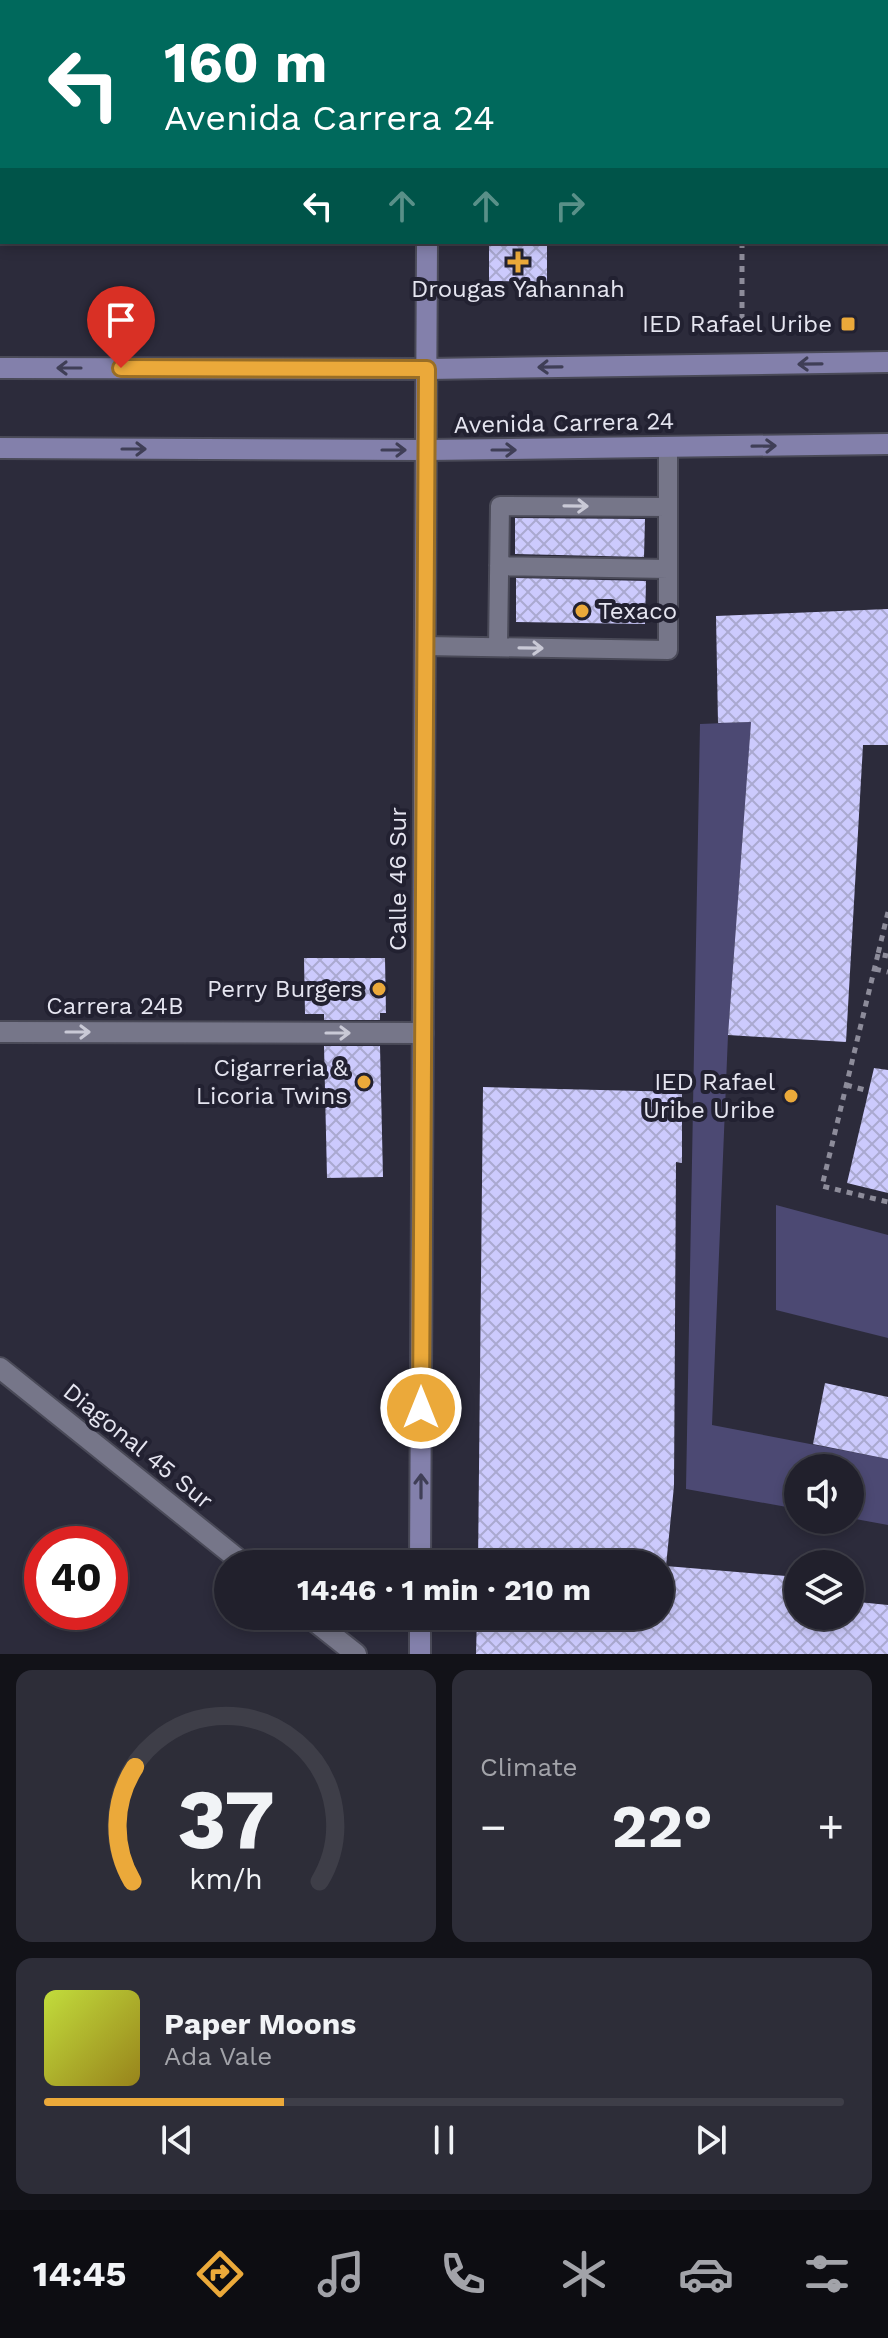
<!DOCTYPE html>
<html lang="en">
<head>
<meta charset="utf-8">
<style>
  body { margin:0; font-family:"Work Sans",sans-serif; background:#2d2d38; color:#f1f3f6; height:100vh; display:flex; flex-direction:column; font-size:30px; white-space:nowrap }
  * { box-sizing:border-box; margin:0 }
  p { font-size:26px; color:#a2a3a9 }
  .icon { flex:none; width:44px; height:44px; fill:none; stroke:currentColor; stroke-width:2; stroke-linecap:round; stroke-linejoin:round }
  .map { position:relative; height:1654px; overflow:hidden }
  .side { display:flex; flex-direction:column; gap:16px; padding:16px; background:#121218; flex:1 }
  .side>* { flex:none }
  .top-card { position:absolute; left:0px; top:0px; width:888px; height:244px; box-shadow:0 4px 12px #0003,0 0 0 2px #3e3e48; background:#00695c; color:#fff; overflow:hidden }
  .controls { position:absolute; left:784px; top:1454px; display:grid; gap:16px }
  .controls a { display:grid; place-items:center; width:80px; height:80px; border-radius:50%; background:#21202c; box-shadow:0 4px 12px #0003,0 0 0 2px #3e3e48; font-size:40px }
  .speed { position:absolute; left:24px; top:1526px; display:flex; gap:16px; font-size:40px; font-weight:700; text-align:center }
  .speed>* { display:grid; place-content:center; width:104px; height:104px; border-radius:50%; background:#21202c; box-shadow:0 4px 12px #0003,0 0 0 2px #3e3e48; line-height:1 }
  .speed .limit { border:12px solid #d22; background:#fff; color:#111 }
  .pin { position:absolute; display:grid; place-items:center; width:68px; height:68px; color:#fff; margin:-82px -34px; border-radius:50% 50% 50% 0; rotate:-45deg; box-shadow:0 0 8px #0007 }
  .pin .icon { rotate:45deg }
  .me { position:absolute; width:88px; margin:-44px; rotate:0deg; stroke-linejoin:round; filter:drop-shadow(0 0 6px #0008) }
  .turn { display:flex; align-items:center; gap:28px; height:168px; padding:0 32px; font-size:36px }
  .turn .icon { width:104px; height:104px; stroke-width:2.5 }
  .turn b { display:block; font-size:56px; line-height:68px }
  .lanes { display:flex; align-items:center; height:76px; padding:0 32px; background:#0003; justify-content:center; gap:40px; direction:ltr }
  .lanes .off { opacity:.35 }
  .big { font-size:60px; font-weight:700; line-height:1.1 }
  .side .widget { flex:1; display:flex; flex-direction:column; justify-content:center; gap:12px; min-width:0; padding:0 28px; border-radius:16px; background:#2d2d38 }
  .side .dial { align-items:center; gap:0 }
  .dial svg { height:208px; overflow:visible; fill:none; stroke:#3e3e48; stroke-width:7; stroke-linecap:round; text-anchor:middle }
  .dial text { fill:#f1f3f6; stroke:none }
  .song { display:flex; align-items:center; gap:24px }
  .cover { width:96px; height:96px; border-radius:12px; background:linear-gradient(135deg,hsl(70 70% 55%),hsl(50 70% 35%)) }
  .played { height:8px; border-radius:4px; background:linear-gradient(90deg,#eba93a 30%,#3e3e48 30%) }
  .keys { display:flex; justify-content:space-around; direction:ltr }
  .heat { display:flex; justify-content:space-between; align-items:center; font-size:44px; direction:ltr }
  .side .tiles { flex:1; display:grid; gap:16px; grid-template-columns:1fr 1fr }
  .widget:last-child { grid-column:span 2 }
  .trip { position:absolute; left:214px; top:1550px; width:460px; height:80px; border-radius:40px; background:#21202c; box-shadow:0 4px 12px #0003,0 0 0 2px #3e3e48; font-weight:700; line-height:80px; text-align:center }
  .tabs { display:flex; height:128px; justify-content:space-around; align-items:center; background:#0d0d12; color:#a2a3a9 }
  .tabs .icon { width:56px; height:56px }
  .tabs .current { color:#eba93a }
  .tabs b { font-size:36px; color:#f1f3f6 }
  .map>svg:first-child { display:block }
  .grass { fill:#4c4973 }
  .building { fill:url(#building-cross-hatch) }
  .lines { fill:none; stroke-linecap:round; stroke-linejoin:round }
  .lane-casing { stroke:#4a4a58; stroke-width:22 }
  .street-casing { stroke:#4a4a58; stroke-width:24 }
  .secondary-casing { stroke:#4a4a58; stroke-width:24 }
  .path { stroke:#8d8c9a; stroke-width:5; stroke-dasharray:6 6; stroke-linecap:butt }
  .lane { stroke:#767689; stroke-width:18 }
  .street { stroke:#767689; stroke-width:20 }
  .secondary { stroke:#8380ab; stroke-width:20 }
  .oneway { stroke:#3f3e56 }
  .oneway2 { stroke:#c9c9d6 }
  .route-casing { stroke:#996e26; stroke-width:20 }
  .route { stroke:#eba93a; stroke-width:14 }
  .poi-dot { fill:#eba93a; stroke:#222131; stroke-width:3 }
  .labels { text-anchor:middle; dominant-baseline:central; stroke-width:8; stroke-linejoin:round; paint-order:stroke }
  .poi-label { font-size:24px; fill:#e5e5f0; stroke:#222131; text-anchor:end }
  .street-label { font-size:24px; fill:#e5e5f0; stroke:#222131 }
</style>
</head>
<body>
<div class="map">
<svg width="888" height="1654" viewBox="0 0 888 1654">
  <defs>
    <pattern id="building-cross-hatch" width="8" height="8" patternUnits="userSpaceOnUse" patternTransform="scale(2)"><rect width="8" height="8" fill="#cccafd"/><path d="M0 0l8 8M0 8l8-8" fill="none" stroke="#aaa9d0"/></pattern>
  </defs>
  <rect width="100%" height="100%" fill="#2c2b3b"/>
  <!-- grass -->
  <path class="grass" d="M 751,722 L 728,1035 L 712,1425 L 888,1459 L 888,1525 L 850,1518 L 850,1468 L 798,1468 L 798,1509 L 686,1489 L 700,724 Z
    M 776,1205 L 888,1235 L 888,1338 L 776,1310 Z"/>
  <!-- building -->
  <path class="building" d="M 489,242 L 547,242 L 547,282 L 489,281 Z
    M 515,518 L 645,519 L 644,557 L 515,554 Z
    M 516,578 L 646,581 L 645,624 L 516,622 Z
    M 888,609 L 888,745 L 863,745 L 846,1042 L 728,1035 L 751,722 L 718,723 L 716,616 Z
    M 304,958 L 385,958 L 386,1013 L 380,1013 L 380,1020 L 324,1020 L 324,1014 L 305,1014 Z
    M 324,1046 L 380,1046 L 383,1177 L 327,1178 Z
    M 874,1068 L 888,1070 L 888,1193 L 847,1183 Z
    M 483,1087 L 682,1092 L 682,1163 L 676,1162 L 674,1486 L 666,1566 L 798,1577 L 798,1616 L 850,1616 L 850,1584 L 860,1585 L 858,1602 L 888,1605 L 888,1654 L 476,1654 L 477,1616 L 660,1616 L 660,1564 L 478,1564 Z
    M 825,1383 L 888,1397 L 888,1459 L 813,1444 Z"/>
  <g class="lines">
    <!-- lane casing -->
    <g class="lane-casing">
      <path id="lane" d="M 499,566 L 668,569
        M 425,646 L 668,650 L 668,448
        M 498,647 L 500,506 L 668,507"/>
    </g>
    <!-- street casing -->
    <g class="street-casing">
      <path id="street" d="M 0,148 L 2,148
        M 0,1032 L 423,1033
        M 0,1368 L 244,1564
        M 308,1616 L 356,1654"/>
    </g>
    <!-- secondary casing -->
    <g class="secondary-casing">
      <path id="secondary" d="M 429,2 L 429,0
        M 0,368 L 427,369 L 888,362
        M 0,448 L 426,450 L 888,444
        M 420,1564 L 427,242
        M 420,1654 L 420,1616"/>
    </g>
    <!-- path -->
    <path class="path" d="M 741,0 L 741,2
      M 742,242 L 742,333
      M 888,912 L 878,954 L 888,956
      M 878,954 L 822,1186 L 888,1202
      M 875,969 L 888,972
      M 846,1085 L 869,1091"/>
    <!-- lane -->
    <use href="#lane" class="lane"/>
    <!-- street -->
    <use href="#street" class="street"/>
    <!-- secondary -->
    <use href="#secondary" class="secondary"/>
  </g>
  <!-- one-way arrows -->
  <defs><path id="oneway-shaft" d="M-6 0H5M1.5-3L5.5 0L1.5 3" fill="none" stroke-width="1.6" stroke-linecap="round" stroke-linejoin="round" transform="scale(2)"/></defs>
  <g class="oneway">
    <use href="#oneway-shaft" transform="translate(810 364) rotate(179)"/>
    <use href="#oneway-shaft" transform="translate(550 367) rotate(179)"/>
    <use href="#oneway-shaft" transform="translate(69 368) rotate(-180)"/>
    <use href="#oneway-shaft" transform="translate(764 446) rotate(-1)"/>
    <use href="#oneway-shaft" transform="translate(134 449)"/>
    <use href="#oneway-shaft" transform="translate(394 450)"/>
    <use href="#oneway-shaft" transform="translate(504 450)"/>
    <use href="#oneway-shaft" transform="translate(421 1486) rotate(-90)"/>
  </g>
  <g class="oneway2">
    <use href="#oneway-shaft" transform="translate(576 506) rotate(1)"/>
    <use href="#oneway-shaft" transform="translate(531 648) rotate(1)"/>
    <use href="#oneway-shaft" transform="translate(78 1032)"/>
    <use href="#oneway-shaft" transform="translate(338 1033)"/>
  </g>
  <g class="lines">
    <!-- route casing -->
    <g class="route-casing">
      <path id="route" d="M 121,368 L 427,369 L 421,1408"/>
    </g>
    <!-- route -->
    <use href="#route" class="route"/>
  </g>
  <!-- markers -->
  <g class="poi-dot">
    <path d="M514 250h8v8h8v8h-8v8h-8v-8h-8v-8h8z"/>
    <rect x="840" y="316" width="16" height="16" rx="4"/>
    <circle cx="582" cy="611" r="8"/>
    <circle cx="379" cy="989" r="8"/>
    <circle cx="364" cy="1082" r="8"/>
    <circle cx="791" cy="1096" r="8"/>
  </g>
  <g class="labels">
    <!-- poi labels -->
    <g class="poi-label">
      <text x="518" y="289" text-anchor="middle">Drougas Yahannah</text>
      <text x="832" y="324">IED Rafael Uribe</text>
      <text x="598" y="611" text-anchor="start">Texaco</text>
      <text x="363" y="989">Perry Burgers</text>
      <text x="348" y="1068">Cigarreria &amp;<tspan x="348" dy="28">Licoria Twins</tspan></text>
      <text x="775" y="1082">IED Rafael<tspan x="775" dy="28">Uribe Uribe</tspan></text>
    </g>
    <!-- street labels -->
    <g class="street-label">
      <text transform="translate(564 423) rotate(-1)">Avenida Carrera 24</text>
      <text transform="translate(398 879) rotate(-90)">Calle 46 Sur</text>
      <text x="115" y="1006">Carrera 24B</text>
      <text transform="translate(138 1446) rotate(39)">Diagonal 45 Sur</text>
    </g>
  </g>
</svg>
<div class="controls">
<a><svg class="icon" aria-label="sound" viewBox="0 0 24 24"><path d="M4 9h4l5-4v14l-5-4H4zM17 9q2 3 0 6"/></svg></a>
<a><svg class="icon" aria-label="layers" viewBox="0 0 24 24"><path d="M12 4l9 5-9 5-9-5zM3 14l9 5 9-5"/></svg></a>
</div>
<div class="speed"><div class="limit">40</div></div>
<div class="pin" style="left:121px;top:368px;background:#d93025"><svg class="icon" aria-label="arrive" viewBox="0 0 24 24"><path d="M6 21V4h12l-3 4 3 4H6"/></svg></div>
<svg class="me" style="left:421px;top:1408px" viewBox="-20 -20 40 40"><circle r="17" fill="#eba93a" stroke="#fff" stroke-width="3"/><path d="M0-11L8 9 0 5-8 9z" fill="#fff"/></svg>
<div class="trip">14:46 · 1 min · 210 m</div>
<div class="top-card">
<div class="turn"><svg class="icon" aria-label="left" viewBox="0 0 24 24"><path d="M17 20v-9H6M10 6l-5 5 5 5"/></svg><div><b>160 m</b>Avenida Carrera 24</div></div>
<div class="lanes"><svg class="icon" aria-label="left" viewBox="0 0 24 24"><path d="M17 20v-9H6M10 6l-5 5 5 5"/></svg><svg class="icon off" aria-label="ahead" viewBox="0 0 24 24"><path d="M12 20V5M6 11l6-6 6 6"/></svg><svg class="icon off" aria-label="ahead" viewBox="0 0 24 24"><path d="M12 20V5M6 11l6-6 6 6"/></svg><svg class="icon off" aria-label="right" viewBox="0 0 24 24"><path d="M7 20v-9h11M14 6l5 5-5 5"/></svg></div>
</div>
</div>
<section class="side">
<div class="tiles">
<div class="widget dial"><svg viewBox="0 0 100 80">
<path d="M14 69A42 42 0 1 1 86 69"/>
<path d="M14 69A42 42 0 0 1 15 25" stroke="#eba93a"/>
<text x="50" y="56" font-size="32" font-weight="700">37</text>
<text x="50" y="72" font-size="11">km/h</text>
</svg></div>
<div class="widget"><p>Climate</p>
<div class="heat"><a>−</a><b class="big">22°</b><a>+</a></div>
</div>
<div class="widget">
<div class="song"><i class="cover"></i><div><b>Paper Moons</b><p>Ada Vale</p></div></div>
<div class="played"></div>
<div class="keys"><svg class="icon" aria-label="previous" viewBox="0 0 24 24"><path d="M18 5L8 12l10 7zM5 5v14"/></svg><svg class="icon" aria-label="pause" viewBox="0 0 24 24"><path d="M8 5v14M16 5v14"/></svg><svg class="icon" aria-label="next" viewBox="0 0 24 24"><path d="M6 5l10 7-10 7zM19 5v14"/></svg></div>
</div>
</div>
</section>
<nav class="tabs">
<b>14:45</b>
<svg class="icon current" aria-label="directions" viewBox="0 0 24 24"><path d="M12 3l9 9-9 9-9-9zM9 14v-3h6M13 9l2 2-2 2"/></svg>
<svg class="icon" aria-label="music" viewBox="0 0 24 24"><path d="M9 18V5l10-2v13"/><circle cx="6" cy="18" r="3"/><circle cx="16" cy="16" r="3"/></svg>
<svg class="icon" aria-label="phone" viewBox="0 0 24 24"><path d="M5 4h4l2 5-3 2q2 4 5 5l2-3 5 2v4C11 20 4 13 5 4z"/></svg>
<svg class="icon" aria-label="climate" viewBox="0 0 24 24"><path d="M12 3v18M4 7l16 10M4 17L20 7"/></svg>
<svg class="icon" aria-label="car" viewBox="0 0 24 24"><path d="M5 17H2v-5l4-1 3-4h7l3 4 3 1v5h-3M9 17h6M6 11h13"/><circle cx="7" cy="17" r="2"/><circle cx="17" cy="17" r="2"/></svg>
<svg class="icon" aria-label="filters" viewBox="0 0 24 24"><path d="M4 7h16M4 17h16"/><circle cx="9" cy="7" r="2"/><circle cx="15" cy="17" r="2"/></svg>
</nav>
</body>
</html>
